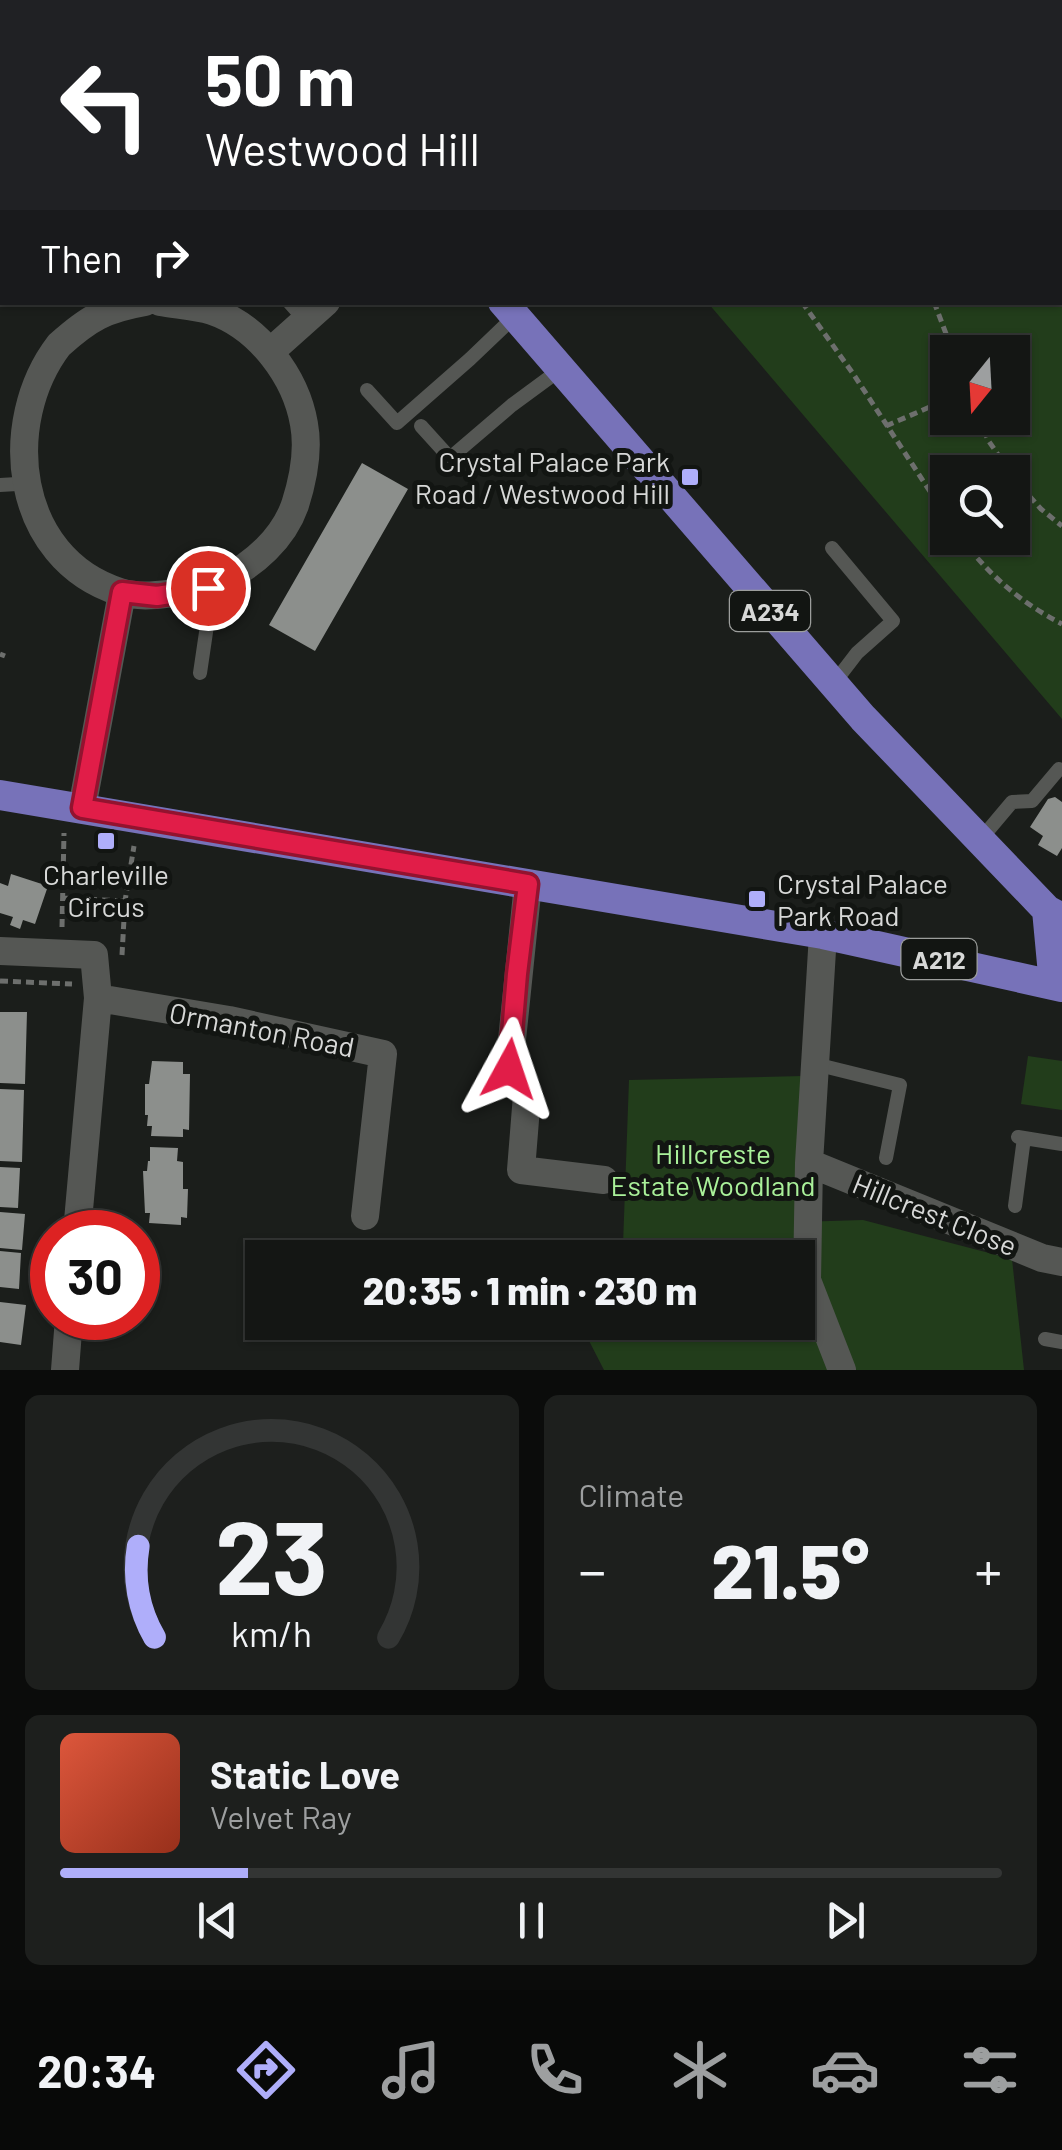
<!DOCTYPE html>
<html lang="en">
<head>
<meta charset="utf-8">
<style>
  body { margin:0; font-family:Barlow,sans-serif; background:#1d1f1d; color:#f1f3f6; height:100vh; display:flex; flex-direction:column; font-size:38px; white-space:nowrap }
  * { box-sizing:border-box; margin:0 }
  p { font-size:32px; color:#9d9fa0 }
  .icon { flex:none; width:55px; height:55px; fill:none; stroke:currentColor; stroke-width:2; stroke-linecap:round; stroke-linejoin:round }
  .map { position:relative; height:1370px; overflow:hidden }
  .panel { display:flex; flex-direction:column; gap:25px; padding:25px; background:#0b0c0b; flex:1 }
  .panel>* { flex:none }
  .top-card { position:absolute; left:0px; top:0px; width:1062px; height:305px; box-shadow:0 2px 8px #0004,0 0 0 2px #333534; background:#202124; color:#fff; overflow:hidden }
  .needle { width:65px; rotate:198deg }
  .buttons { position:absolute; left:930px; top:335px; display:grid; gap:20px }
  .buttons a { display:grid; place-items:center; width:100px; height:100px; border-radius:0px; background:#141614; box-shadow:0 2px 8px #0004,0 0 0 2px #333534; font-size:50px }
  .speed { position:absolute; left:30px; top:1210px; display:flex; gap:20px; font-size:50px; font-weight:700; text-align:center }
  .speed>* { display:grid; place-content:center; width:130px; height:130px; border-radius:50%; background:#141614; box-shadow:0 2px 8px #0004,0 0 0 2px #333534; line-height:1 }
  .speed .limit { border:15px solid #d22; background:#fff; color:#111 }
  .pin { position:absolute; display:grid; place-items:center; width:85px; height:85px; color:#fff; margin:-42px; border:5px solid #fff; border-radius:50%; box-shadow:0 2px 10px #0007 }
  .me { position:absolute; width:110px; margin:-55px; rotate:5deg; stroke-linejoin:round; filter:drop-shadow(0 0 8px #0008) }
  .turn { display:flex; align-items:center; gap:35px; height:210px; padding:0 40px; font-size:45px }
  .turn .icon { width:130px; height:130px; stroke-width:2.5 }
  .turn b { display:block; font-size:70px; line-height:85px }
  .then { display:flex; align-items:center; height:95px; padding:0 40px; background:#0003; gap:20px; font-size:38px }
  .big { font-size:75px; font-weight:800; line-height:1.1 }
  .panel .widget { flex:1; display:flex; flex-direction:column; justify-content:center; gap:15px; min-width:0; padding:0 35px; border-radius:15px; background:#1d1f1d }
  .panel .dial { align-items:center; gap:0 }
  .dial svg { height:260px; overflow:visible; fill:none; stroke:#333534; stroke-width:7; stroke-linecap:round; text-anchor:middle }
  .dial text { fill:#f1f3f6; stroke:none }
  .song { display:flex; align-items:center; gap:30px }
  .cover { width:120px; height:120px; border-radius:15px; background:linear-gradient(135deg,hsl(10 70% 55%),hsl(10 70% 35%)) }
  .played { height:10px; border-radius:5px; background:linear-gradient(90deg,#afaefa 20%,#333534 20%) }
  .keys { display:flex; justify-content:space-around; direction:ltr }
  .heat { display:flex; justify-content:space-between; align-items:center; font-size:55px; direction:ltr }
  .panel .tiles { flex:1; display:grid; gap:25px; grid-template-columns:1fr 1fr }
  .widget:last-child { grid-column:span 2 }
  .trip { position:absolute; left:245px; top:1240px; width:570px; height:100px; border-radius:0px; background:#141614; box-shadow:0 2px 8px #0004,0 0 0 2px #333534; font-weight:800; line-height:100px; text-align:center }
  .menu { display:flex; height:160px; justify-content:space-around; align-items:center; background:#080908; color:#9d9fa0 }
  .menu .icon { width:70px; height:70px }
  .menu .current { color:#afaefa }
  .menu b { font-size:45px; color:#f1f3f6 }
  .map>svg:first-child { display:block }
  .green { fill:#223d1b; fill-rule:evenodd }
  .water { fill:#336326 }
  .building { fill:#8c8f8c }
  .lines { fill:none; stroke-linecap:round; stroke-linejoin:round }
  .path { stroke:#6d6f6d; stroke-width:5; stroke-dasharray:8 5; stroke-linecap:butt }
  .service { stroke:#555754; stroke-width:14 }
  .minor { stroke:#555754; stroke-width:28 }
  .primary { stroke:#7772b9; stroke-width:30 }
  .route-casing { stroke:#92132f; stroke-width:25 }
  .route { stroke:#e11d48; stroke-width:18 }
  .poi-dot { fill:#afaefa; stroke:#121512; stroke-width:4 }
  .labels { text-anchor:middle; dominant-baseline:central; stroke-width:10; stroke-linejoin:round; paint-order:stroke }
  .shield { fill:#121512; stroke:#9c9e9c; stroke-width:2.5 }
  .shield-label { font-size:25px; font-weight:bold; fill:#d7d8d7 }
  .poi-label { font-size:28px; fill:#d7d8d7; stroke:#121512; text-anchor:end }
  .street-label { font-size:28px; fill:#d7d8d7; stroke:#121512 }
  .park-label { font-size:28px; fill:#aaf19a; stroke:#121512 }
</style>
</head>
<body>
<div class="map">
<svg width="1062" height="1370" viewBox="0 0 1062 1370">
  <rect width="100%" height="100%" fill="#1b1e1b"/>
  <!-- green -->
  <path class="green" d="M 450,0 L 1062,0 L 1062,719 L 708,303 L 1060,302 L 1060,2 L 452,2 ZM 948,352 L 1012,352 L 1012,418 L 948,418 ZM 948,472 L 1012,472 L 1012,538 L 948,538 Z
    M 1028,1056 L 1062,1061 L 1062,1110 L 1021,1104 Z
    M 803,1076 L 798,1222 L 863,1220 L 1012,1259 L 1024,1370 L 604,1370 L 585,1333 L 572,1323 L 798,1322 L 798,1258 L 485,1258 L 480,1254 L 623,1245 L 629,1080 Z"/>
  <!-- water -->
  <path class="water" d="M 1011,0 L 1062,0 L 1062,132 L 1060,132 L 1060,2 L 1013,2 Z"/>
  <!-- building -->
  <path class="building" d="M 362,463 L 408,489 L 315,651 L 269,625 Z
    M 1055,797 L 1062,802 L 1062,848 L 1057,856 L 1038,845 L 1043,836 L 1030,827 L 1048,799 Z
    M 11,874 L 48,886 L 35,924 L 23,920 L 20,929 L 10,925 L 13,917 L 0,913 L 0,883 L 8,886 Z
    M 0,1012 L 27,1012 L 25,1084 L 0,1083 Z
    M 152,1061 L 183,1062 L 183,1074 L 190,1074 L 189,1130 L 183,1129 L 183,1137 L 151,1136 L 152,1126 L 147,1126 L 148,1115 L 145,1115 L 145,1084 L 149,1084 Z
    M 0,1089 L 24,1090 L 22,1162 L 0,1161 Z
    M 150,1147 L 178,1148 L 177,1161 L 183,1162 L 183,1189 L 188,1189 L 187,1218 L 181,1217 L 181,1225 L 149,1223 L 150,1213 L 145,1213 L 143,1171 L 147,1171 L 148,1161 L 150,1161 Z
    M 0,1167 L 20,1168 L 18,1208 L 0,1207 Z
    M 0,1212 L 25,1214 L 22,1250 L 0,1248 Z
    M 0,1251 L 21,1253 L 19,1289 L 0,1287 Z
    M 0,1302 L 26,1305 L 21,1345 L 0,1342 Z"/>
  <g class="lines">
    <!-- path -->
    <path class="path" d="M 496,0 L 499,2
      M 685,0 L 690,2
      M 802,302 L 854,375 L 948,519
      M 934,302 L 953,352
      M 979,418 L 988,440 L 1010,472
      M 886,426 L 948,399
      M 1012,477 L 1041,509 L 1062,526
      M 961,538 C 989,575 1020,602 1062,624
      M 0,654 L 5,656
      M 63,898 L 125,901
      M 62,927 L 64,833
      M 122,955 L 125,901 L 134,846
      M 0,981 L 72,984"/>
    <!-- service -->
    <path class="service" d="M 289,302 L 306,321
      M 367,390 L 397,423 L 470,359 L 515,316
      M 421,426 L 450,458 L 512,405 L 561,369
      M 0,485 L 17,484
      M 832,548 L 893,621 L 857,653 L 834,683
      M 197,590 L 209,612 L 200,673
      M 980,840 L 1012,802 L 1032,801 L 1059,769
      M 815,1064 L 900,1085 L 886,1158
      M 1018,1137 L 1062,1144
      M 1015,1206 L 1024,1138
      M 1045,1339 L 1062,1342"/>
    <!-- minor -->
    <path class="minor" d="M 145,302 C 105,309 89,318 59,345 C 0,422 13,558 120,592 C 139,598 161,595 180,592 C 196,590 209,587 223,580 C 254,564 283,539 295,505 C 303,480 309,451 304,424 C 296,377 259,327 212,311 C 197,306 177,305 160,302
      M 270,352 L 326,302
      M 82,808 L 122,593
      M 528,884 L 509,1069 L 527,1095 L 521,1170 L 604,1180
      M 823,934 L 809,1163 L 807,1280 L 842,1370
      M 0,951 L 94,955 L 98,998
      M 809,1163 L 1042,1258 L 1062,1262
      M 77,1232 L 98,998 L 229,1020 L 383,1054 L 365,1216
      M 65,1370 L 69,1318"/>
    <!-- primary -->
    <path class="primary" d="M 245,0 L 247,2
      M 503,302 L 863,718 L 1047,910 L 1062,918
      M 0,795 L 823,934 L 1062,987
      M 1047,910 L 1054,985"/>
  </g>
  <g class="lines">
    <!-- route casing -->
    <g class="route-casing">
      <path id="route" d="M 208,588 L 157,596 L 122,592 L 82,808 L 528,884 L 517,974 L 509,1069"/>
    </g>
    <!-- route -->
    <use href="#route" class="route"/>
  </g>
  <!-- markers -->
  <g class="poi-dot">
    <rect x="680" y="467" width="20" height="20" rx="5"/>
    <rect x="96" y="831" width="20" height="20" rx="5"/>
    <rect x="747" y="889" width="20" height="20" rx="5"/>
  </g>
  <g class="labels">
    <!-- shield labels -->
    <g class="shield">
      <rect x="730" y="591" width="80" height="40" rx="8"/>
      <rect x="901.5" y="939" width="75" height="40" rx="8"/>
    </g>
    <g class="shield-label">
      <text x="770" y="611">A234</text>
      <text x="939" y="959">A212</text>
    </g>
    <!-- poi labels -->
    <g class="poi-label">
      <text x="670" y="461">Crystal Palace Park<tspan x="670" dy="32">Road / Westwood Hill</tspan></text>
      <text x="106" y="874" text-anchor="middle">Charleville<tspan x="106" dy="32">Circus</tspan></text>
      <text x="777" y="883" text-anchor="start">Crystal Palace<tspan x="777" dy="32">Park Road</tspan></text>
    </g>
    <!-- street labels -->
    <g class="street-label">
      <text transform="translate(262 1029) rotate(11)">Ormanton Road</text>
      <text transform="translate(935 1214) rotate(22)">Hillcrest Close</text>
    </g>
    <!-- park labels -->
    <g class="park-label">
      <text x="713" y="1153">Hillcreste<tspan x="713" dy="32">Estate Woodland</tspan></text>
    </g>
  </g>
</svg>
<div class="buttons">
<a><svg class="needle" viewBox="-14 -14 28 28"><path d="M0-13l5 13h-10z" fill="#e53935"/><path d="M0 13l5-13h-10z" fill="#9d9fa0"/></svg></a>
<a><svg class="icon" aria-label="search" viewBox="0 0 24 24"><circle cx="10" cy="10" r="6"/><path d="M15 15l6 6"/></svg></a>
</div>
<div class="speed"><div class="limit">30</div></div>
<div class="pin" style="left:208px;top:588px;background:#d93025"><svg class="icon" aria-label="arrive" viewBox="0 0 24 24"><path d="M6 21V4h12l-3 4 3 4H6"/></svg></div>
<svg class="me" style="left:509px;top:1069px" viewBox="-20 -20 40 40"><path d="M0-17L14 15 0 8-14 15z" fill="#e11d48" stroke="#fff" stroke-width="4"/></svg>
<div class="trip">20:35 · 1 min · 230 m</div>
<div class="top-card">
<div class="turn"><svg class="icon" aria-label="left" viewBox="0 0 24 24"><path d="M17 20v-9H6M10 6l-5 5 5 5"/></svg><div><b>50 m</b>Westwood Hill</div></div>
<div class="then">Then<svg class="icon" aria-label="right" viewBox="0 0 24 24"><path d="M7 20v-9h11M14 6l5 5-5 5"/></svg></div>
</div>
</div>
<section class="panel">
<div class="tiles">
<div class="widget dial"><svg viewBox="0 0 100 80">
<path d="M14 69A42 42 0 1 1 86 69"/>
<path d="M14 69A42 42 0 0 1 9 41" stroke="#afaefa"/>
<text x="50" y="56" font-size="32" font-weight="700">23</text>
<text x="50" y="72" font-size="11">km/h</text>
</svg></div>
<div class="widget"><p>Climate</p>
<div class="heat"><a>−</a><b class="big">21.5°</b><a>+</a></div>
</div>
<div class="widget">
<div class="song"><i class="cover"></i><div><b>Static Love</b><p>Velvet Ray</p></div></div>
<div class="played"></div>
<div class="keys"><svg class="icon" aria-label="previous" viewBox="0 0 24 24"><path d="M18 5L8 12l10 7zM5 5v14"/></svg><svg class="icon" aria-label="pause" viewBox="0 0 24 24"><path d="M8 5v14M16 5v14"/></svg><svg class="icon" aria-label="next" viewBox="0 0 24 24"><path d="M6 5l10 7-10 7zM19 5v14"/></svg></div>
</div>
</div>
</section>
<nav class="menu">
<b>20:34</b>
<svg class="icon current" aria-label="directions" viewBox="0 0 24 24"><path d="M12 3l9 9-9 9-9-9zM9 14v-3h6M13 9l2 2-2 2"/></svg>
<svg class="icon" aria-label="music" viewBox="0 0 24 24"><path d="M9 18V5l10-2v13"/><circle cx="6" cy="18" r="3"/><circle cx="16" cy="16" r="3"/></svg>
<svg class="icon" aria-label="phone" viewBox="0 0 24 24"><path d="M5 4h4l2 5-3 2q2 4 5 5l2-3 5 2v4C11 20 4 13 5 4z"/></svg>
<svg class="icon" aria-label="climate" viewBox="0 0 24 24"><path d="M12 3v18M4 7l16 10M4 17L20 7"/></svg>
<svg class="icon" aria-label="car" viewBox="0 0 24 24"><path d="M5 17H2v-5l4-1 3-4h7l3 4 3 1v5h-3M9 17h6M6 11h13"/><circle cx="7" cy="17" r="2"/><circle cx="17" cy="17" r="2"/></svg>
<svg class="icon" aria-label="filters" viewBox="0 0 24 24"><path d="M4 7h16M4 17h16"/><circle cx="9" cy="7" r="2"/><circle cx="15" cy="17" r="2"/></svg>
</nav>
</body>
</html>
